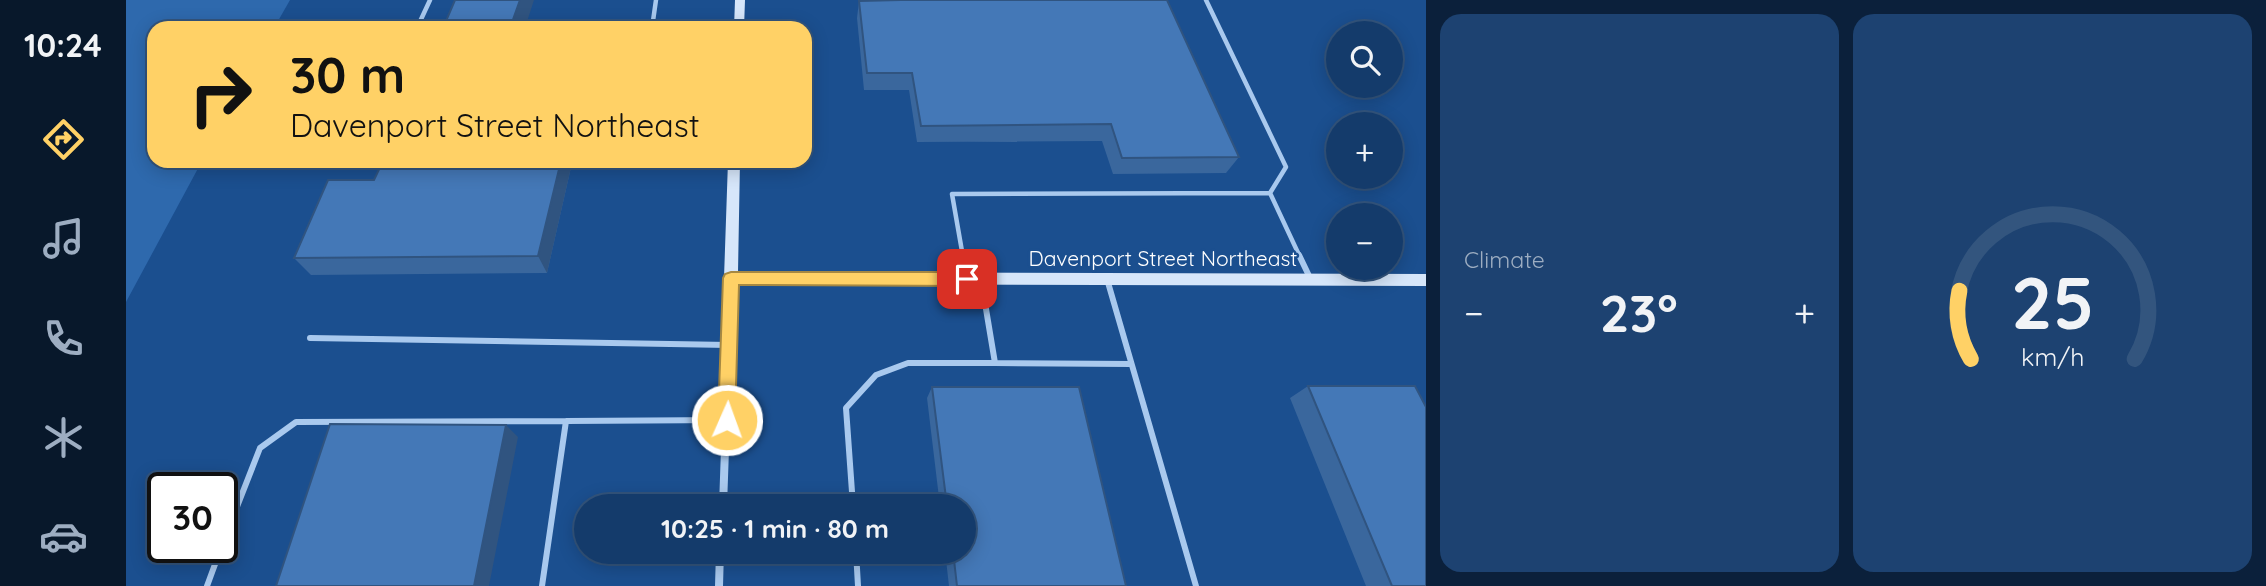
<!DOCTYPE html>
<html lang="en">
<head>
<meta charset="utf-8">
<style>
  body { margin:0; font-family:Quicksand,sans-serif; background:#1d4271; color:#f1f3f6; height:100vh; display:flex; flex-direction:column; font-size:26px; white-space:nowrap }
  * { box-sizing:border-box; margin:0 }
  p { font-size:23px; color:#9dadc1 }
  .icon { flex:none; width:38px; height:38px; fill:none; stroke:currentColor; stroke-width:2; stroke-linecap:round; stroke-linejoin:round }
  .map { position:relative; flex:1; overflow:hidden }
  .sheet { display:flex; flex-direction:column; gap:14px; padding:14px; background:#0b203b; width:840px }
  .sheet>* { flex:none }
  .guide { position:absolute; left:21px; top:21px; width:665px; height:147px; border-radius:21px; box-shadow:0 4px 18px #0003,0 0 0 2px #33557e; background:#ffd166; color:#111; overflow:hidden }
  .tools { position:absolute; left:1200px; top:21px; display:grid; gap:14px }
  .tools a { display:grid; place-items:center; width:77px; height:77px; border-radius:50%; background:#143b6b; box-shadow:0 4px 18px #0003,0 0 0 2px #33557e; font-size:35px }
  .speed { position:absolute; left:21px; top:472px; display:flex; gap:14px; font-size:35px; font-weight:700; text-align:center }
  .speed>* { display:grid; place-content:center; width:91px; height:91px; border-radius:50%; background:#143b6b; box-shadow:0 4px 18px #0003,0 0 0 2px #33557e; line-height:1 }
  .speed .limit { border:4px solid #111; border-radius:10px; background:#fff; color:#111 }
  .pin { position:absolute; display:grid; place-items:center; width:60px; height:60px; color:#fff; margin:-30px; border-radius:14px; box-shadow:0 4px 10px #0006 }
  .me { position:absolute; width:77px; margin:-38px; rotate:2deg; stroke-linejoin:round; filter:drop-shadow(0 0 5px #0008) }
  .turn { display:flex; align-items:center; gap:24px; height:147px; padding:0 28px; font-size:32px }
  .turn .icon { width:91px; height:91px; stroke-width:2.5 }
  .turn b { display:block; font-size:49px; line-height:60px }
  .big { font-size:52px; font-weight:700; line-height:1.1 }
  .sheet .card { flex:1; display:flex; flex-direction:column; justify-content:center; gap:10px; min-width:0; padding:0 24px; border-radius:21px; background:#1d4271 }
  .sheet .dial { align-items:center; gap:0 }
  .dial svg { height:182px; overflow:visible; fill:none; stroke:#33557e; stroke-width:7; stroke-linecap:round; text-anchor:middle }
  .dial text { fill:#f1f3f6; stroke:none }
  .heat { display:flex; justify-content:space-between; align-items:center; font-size:38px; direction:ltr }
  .sheet .tiles { flex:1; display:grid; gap:14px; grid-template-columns:repeat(2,1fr) }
  .trip { position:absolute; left:448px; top:494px; width:402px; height:70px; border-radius:35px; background:#143b6b; box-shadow:0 4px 18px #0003,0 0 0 2px #33557e; font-weight:700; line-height:70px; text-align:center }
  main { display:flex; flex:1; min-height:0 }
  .menu { display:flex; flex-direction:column; width:126px; justify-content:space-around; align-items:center; background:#08182b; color:#9dadc1 }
  .menu .icon { width:49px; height:49px }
  .menu .active { color:#ffd166 }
  .menu b { font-size:32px; color:#f1f3f6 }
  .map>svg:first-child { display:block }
  .green { fill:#2e69ad }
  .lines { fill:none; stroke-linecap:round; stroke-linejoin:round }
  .lane-far1 { stroke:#a9c9ee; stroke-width:4.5 }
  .lane { stroke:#a9c9ee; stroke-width:6 }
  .street { stroke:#a9c9ee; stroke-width:8 }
  .secondary { fill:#d6e6fa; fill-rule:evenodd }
  .wall { fill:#3a679d }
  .shaded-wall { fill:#305480 }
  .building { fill:#4478b7; stroke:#305480; stroke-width:2 }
  .route { fill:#ffd166; stroke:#a68842; stroke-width:2 }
  .labels { text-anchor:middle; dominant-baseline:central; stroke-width:5; stroke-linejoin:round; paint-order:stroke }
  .street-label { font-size:21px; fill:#fff; stroke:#1b4f8f }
</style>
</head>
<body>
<main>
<nav class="menu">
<b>10:24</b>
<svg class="icon active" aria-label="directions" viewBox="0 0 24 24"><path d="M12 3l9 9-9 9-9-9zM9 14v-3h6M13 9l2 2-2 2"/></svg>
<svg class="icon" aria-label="music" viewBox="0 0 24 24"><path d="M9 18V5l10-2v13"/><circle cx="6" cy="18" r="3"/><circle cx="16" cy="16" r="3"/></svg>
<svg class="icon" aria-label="phone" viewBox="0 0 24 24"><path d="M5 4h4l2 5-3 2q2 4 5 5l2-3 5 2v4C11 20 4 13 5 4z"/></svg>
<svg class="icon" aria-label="climate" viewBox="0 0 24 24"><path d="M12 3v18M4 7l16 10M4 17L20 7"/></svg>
<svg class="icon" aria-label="car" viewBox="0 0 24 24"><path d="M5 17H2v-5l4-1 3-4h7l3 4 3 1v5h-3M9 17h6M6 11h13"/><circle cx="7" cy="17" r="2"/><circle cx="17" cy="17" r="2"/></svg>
</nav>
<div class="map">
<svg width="1300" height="586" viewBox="0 0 1300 586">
  <rect width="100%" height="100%" fill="#1b4f8f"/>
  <!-- green -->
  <path class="green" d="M 0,0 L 164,0 L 148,28 L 28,28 L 28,161 L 76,161 L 0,302 Z"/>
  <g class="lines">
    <!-- lane-far1 -->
    <path class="lane-far1" d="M 1080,0 L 1160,167 L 1144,193
      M 291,28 L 304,0
      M 526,28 L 530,0
      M 837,257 L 826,194 L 1144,193 L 1174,257"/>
    <!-- lane -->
    <path class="lane" d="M 837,255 L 841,279
      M 1173,255 L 1185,280
      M 981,279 L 1070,586
      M 184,338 L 603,345
      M 869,363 L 1005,364
      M 727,506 L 720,408 L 750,375 L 782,363 L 869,363 L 855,279
      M 96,545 L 134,448 L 170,422 L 440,421
      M 730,551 L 732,586
      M 81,586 L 95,548
      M 416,586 L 440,421 L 601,420"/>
    <!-- street -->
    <path class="street" d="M 597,506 L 605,278
      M 593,586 L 594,551"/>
    <!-- secondary -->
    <path class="secondary" d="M 609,0 L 619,0 L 618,28 L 608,28 Z
      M 602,161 L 614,161 L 612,272 L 1300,274 L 1300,286 L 605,284 L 600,282 L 598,278 Z"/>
  </g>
  <!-- wall -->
  <path class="wall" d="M 733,1 L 1113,157 L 1100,173 L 987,174 L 976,141 L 791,142 L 783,90 L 738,90 L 731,18 Z
    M 257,161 L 492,161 L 491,164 L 446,163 L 421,273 L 185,275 L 168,258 L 248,180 Z
    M 1182,386 L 1300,586 L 1240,586 L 1164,398 Z
    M 806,387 L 1000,586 L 823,586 L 819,551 L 838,551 L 838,506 L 814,506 L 801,398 Z"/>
  <!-- shaded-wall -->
  <path class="shaded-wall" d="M 394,0 L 408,0 L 399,28 L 384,28 Z
    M 435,161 L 446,161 L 446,163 L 421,273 L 412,256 Z
    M 380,425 L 392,437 L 363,586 L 348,586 Z"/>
  <!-- building -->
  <path class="building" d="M 329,0 L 394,0 L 384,28 L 317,28 Z
    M 775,0 L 1041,0 L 1113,157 L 996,158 L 985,124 L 795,126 L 786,73 L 741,73 L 733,1 Z
    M 257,161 L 435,161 L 412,256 L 168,258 L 202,180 L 248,180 Z
    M 1182,386 L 1289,386 L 1300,407 L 1300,586 L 1266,586 Z
    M 806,387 L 953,387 L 1000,586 L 831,586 L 827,551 L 838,551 L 838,506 L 821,506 Z
    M 204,424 L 380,425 L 348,586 L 150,586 Z"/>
  <!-- route -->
  <path class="route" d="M 605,272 L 841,272 L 847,274 L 849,279 L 847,284 L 841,286 L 613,285 L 609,420 L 607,426 L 601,428 L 594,426 L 592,420 L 597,278 L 599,274 Z"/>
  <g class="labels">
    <!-- street labels -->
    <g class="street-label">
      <text x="1037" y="258">Davenport Street Northeast</text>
    </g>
  </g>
</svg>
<div class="tools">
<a><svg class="icon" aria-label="search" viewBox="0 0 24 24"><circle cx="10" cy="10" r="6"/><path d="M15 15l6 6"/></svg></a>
<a>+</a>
<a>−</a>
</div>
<div class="speed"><div class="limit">30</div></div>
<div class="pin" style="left:841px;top:279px;background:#d93025"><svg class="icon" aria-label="arrive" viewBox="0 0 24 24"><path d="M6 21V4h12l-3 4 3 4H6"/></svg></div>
<svg class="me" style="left:601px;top:420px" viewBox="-20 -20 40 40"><circle r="17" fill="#ffd166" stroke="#fff" stroke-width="3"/><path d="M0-11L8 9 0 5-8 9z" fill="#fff"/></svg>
<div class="trip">10:25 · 1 min · 80 m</div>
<div class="guide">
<div class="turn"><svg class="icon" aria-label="right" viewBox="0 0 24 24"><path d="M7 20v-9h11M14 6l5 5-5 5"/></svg><div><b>30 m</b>Davenport Street Northeast</div></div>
</div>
</div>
<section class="sheet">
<div class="tiles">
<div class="card"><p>Climate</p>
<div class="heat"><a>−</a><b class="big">23°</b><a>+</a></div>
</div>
<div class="card dial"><svg viewBox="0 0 100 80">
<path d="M14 69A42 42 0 1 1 86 69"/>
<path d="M14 69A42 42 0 0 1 9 39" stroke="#ffd166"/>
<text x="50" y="56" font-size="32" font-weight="700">25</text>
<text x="50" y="72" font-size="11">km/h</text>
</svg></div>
</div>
</section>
</main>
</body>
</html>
